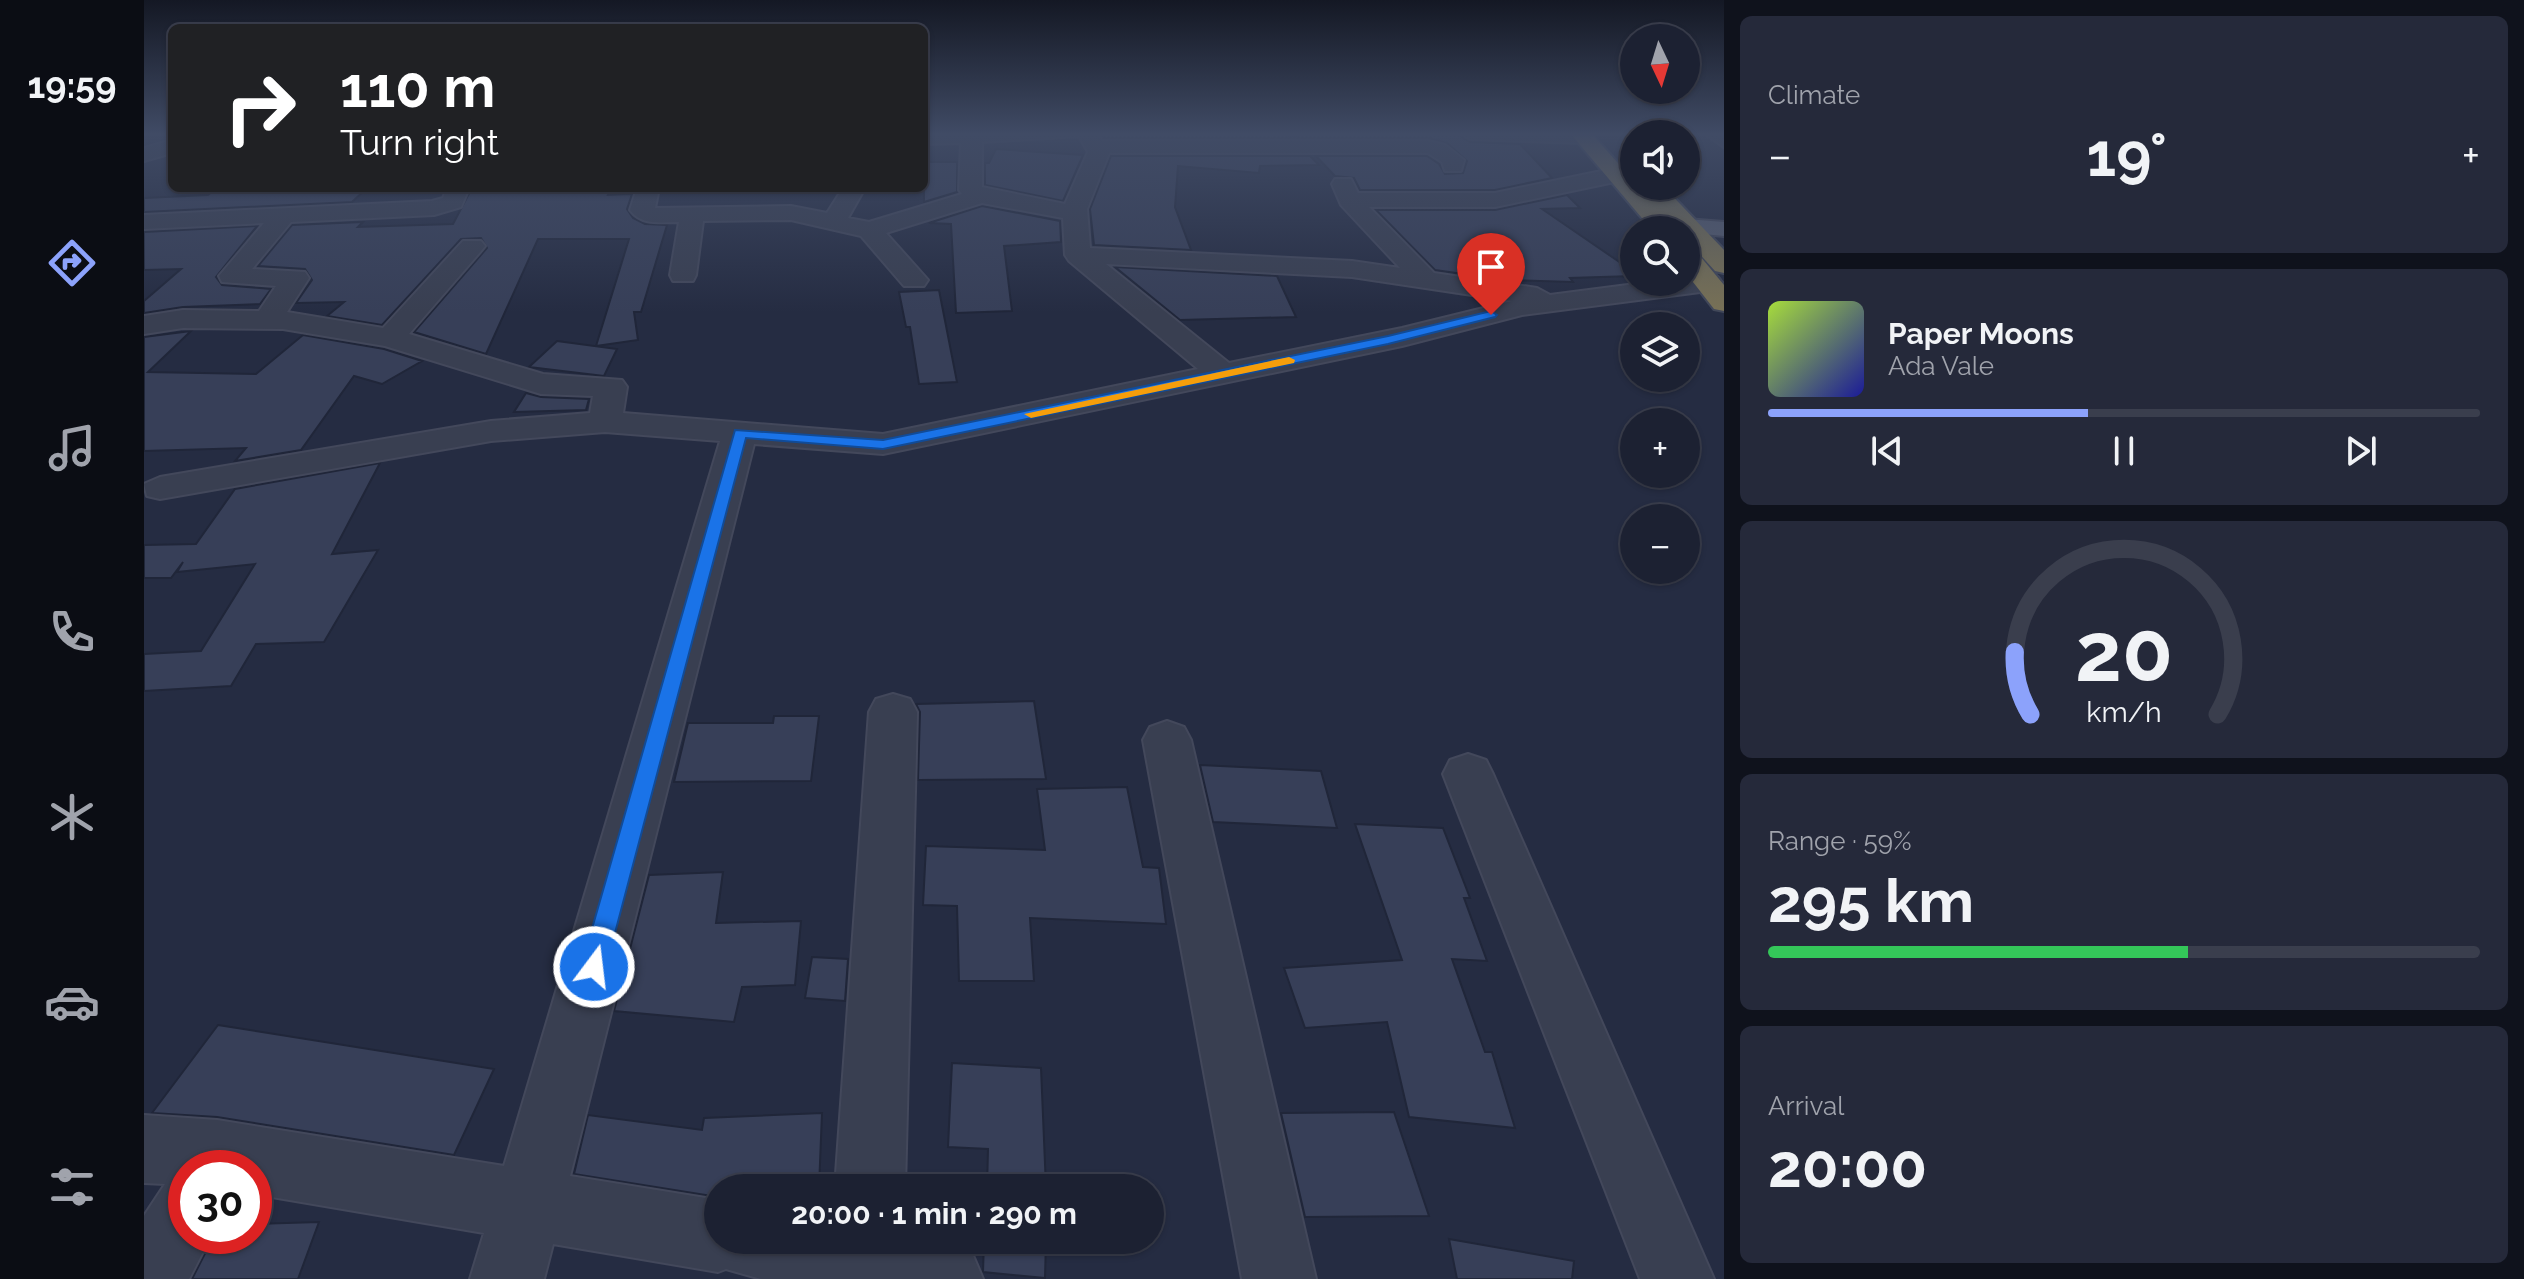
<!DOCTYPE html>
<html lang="en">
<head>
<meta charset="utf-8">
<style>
  body { margin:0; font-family:Raleway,sans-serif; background:#25293a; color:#f1f3f6; height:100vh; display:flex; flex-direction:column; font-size:30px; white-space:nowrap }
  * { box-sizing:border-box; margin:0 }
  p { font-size:26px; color:#a0a3ac }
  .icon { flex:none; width:44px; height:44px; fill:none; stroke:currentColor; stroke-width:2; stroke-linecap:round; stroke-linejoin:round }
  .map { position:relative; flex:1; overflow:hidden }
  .sheet { display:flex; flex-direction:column; gap:16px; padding:16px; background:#0f121c; width:800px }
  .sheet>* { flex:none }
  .banner { position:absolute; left:24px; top:24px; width:760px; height:168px; border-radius:12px; box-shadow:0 2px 6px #0004,0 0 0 2px #3a3e4d; background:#202124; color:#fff; overflow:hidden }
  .needle { width:52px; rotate:176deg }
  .controls { position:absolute; left:1476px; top:24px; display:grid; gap:16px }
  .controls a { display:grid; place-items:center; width:80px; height:80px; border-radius:50%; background:#1c2132; box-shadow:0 2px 6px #0004,0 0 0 2px #3a3e4d; font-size:40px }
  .speed { position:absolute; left:24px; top:1150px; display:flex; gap:16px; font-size:40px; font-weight:700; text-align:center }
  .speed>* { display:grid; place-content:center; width:104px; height:104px; border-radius:50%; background:#1c2132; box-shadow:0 2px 6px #0004,0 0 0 2px #3a3e4d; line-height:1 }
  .speed .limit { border:12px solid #d22; background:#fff; color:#111 }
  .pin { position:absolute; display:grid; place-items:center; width:68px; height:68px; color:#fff; margin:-82px -34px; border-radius:50% 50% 50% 0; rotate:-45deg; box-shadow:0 0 8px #0007 }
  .pin .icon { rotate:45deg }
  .me { position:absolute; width:88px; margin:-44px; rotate:15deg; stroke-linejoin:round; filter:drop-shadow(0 0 6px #0008) }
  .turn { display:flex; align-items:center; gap:28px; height:168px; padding:0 40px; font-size:36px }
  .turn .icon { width:104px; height:104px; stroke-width:2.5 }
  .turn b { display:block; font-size:56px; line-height:68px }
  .big { font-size:60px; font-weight:700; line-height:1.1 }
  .sheet .card { flex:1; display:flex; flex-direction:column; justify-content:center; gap:12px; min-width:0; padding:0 28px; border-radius:12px; background:#25293a }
  .sheet .dial { align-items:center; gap:0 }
  .dial svg { height:208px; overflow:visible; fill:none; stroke:#3a3e4d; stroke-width:7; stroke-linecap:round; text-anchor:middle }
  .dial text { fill:#f1f3f6; stroke:none }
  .song { display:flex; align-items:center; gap:24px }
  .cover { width:96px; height:96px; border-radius:12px; background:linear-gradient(135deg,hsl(80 70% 55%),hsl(240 70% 35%)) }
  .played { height:8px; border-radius:4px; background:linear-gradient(90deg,#8ca2fb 45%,#3a3e4d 45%) }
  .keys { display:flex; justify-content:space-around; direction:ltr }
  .heat { display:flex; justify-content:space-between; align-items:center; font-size:44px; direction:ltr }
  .charge { height:12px; border-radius:6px; background:linear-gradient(90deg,#34c759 59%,#3a3e4d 0) }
  .trip { position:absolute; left:560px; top:1174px; width:460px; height:80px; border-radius:40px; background:#1c2132; box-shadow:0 2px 6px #0004,0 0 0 2px #3a3e4d; font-weight:700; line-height:80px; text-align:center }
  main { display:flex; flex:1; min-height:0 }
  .tab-bar { display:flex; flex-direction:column; width:144px; justify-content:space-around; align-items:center; background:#0b0d14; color:#a0a3ac }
  .tab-bar .icon { width:56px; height:56px }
  .tab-bar .active { color:#8ca2fb }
  .tab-bar b { font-size:36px; color:#f1f3f6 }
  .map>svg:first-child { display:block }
  .building { fill:#373f58; stroke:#202639; stroke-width:2 }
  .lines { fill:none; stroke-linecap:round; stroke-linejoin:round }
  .minor-casing { stroke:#43485b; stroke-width:4 }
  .major-casing { stroke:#43485b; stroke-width:4 }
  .highway-casing { stroke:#414759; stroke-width:4 }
  .minor { fill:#393f51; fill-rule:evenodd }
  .major { fill:#575e71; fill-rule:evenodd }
  .highway { fill:#787156; fill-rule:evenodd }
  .route { fill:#1a73e8; stroke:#114b97; stroke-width:2 }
  .slow { fill:#f59e0b }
</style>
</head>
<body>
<main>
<nav class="tab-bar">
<b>19:59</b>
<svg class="icon active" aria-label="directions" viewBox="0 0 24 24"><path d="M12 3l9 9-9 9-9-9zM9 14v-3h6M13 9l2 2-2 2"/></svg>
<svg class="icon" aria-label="music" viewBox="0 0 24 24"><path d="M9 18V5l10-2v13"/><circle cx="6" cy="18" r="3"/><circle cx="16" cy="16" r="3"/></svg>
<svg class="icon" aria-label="phone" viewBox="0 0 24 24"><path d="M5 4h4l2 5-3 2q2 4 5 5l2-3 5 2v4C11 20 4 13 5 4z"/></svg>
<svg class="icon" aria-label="climate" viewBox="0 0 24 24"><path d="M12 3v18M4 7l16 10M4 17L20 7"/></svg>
<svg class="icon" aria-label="car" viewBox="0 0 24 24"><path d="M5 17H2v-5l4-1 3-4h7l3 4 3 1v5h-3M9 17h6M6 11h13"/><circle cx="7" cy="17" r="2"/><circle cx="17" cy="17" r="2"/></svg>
<svg class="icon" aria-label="filters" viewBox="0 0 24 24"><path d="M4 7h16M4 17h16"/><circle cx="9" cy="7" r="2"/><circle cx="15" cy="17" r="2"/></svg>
</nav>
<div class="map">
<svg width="1580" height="1279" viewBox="0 0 1580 1279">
  <rect width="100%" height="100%" fill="#252c42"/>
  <!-- building -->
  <path class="building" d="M 957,133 L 1142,133 L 1147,138 L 960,138 Z
    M 1150,134 L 1299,134 L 1314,135 L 1326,142 L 1376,144 L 1408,178 L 1351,190 L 1216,190 L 1210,178 L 1191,176 L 1172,156 L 1283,156 L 1295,164 L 1301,174 L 1319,173 L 1323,161 L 1303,143 L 1285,138 L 1154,138 Z
    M 852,149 L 939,155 L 919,201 L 841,185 L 841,163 L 845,163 Z
    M 967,156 L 1166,156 L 1175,165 L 1116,166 L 1115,173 L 1034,166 L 1031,207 L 1047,250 L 950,245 L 946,209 Z
    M 780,162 L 813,162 L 813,192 L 780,202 Z
    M 223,188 L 208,202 L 0,212 L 0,198 L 64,195 L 70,190 Z
    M 328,188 L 468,188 L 464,195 L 488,194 L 483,209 L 489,218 L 501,224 L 523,225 L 497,312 L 490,312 L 494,340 L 452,346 L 485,239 L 394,239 L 342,354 L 270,332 L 343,248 L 337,238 L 317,239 L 238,325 L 183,316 L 200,302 L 152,303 L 168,280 L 161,269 L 114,266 L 148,225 L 219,222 L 214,227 L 309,224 Z
    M 1423,195 L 1436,208 L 1398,209 L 1490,272 L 1490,276 L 1426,278 L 1429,282 L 1362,280 L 1291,270 L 1232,210 L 1351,210 Z
    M 838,206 L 916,221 L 917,242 L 860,246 L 868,311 L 812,313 L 807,224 L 785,223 Z
    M 113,226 L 72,277 L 78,285 L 127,289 L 116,304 L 39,307 L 0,313 L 0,301 L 37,269 L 0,270 L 0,232 Z
    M 971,267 L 1133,276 L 1152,317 L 1036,320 Z
    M 795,290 L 813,382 L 775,384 L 766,327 L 762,327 L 755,292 Z
    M 47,331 L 4,372 L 112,374 L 159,335 L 240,349 L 278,361 L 238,384 L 210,376 L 157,450 L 91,461 L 102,448 L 0,451 L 0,337 Z
    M 413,341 L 473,349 L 460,376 L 385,367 Z
    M 382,393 L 397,397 L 445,399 L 442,410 L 370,412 Z
    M 236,463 L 188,554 L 234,550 L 180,642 L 112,644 L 87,686 L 0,691 L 0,654 L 57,651 L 111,564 L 33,572 L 39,562 L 27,578 L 0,578 L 0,545 L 52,544 L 91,489 Z
    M 890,701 L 902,779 L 774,780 L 776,712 L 772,704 Z
    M 630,716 L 675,716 L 667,781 L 530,782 L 544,723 L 629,723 Z
    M 1056,765 L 1177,771 L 1193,828 L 1069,822 Z
    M 983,787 L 999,867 L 1015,868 L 1022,924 L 886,918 L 890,981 L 815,981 L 813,906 L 779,905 L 782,846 L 901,850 L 893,789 Z
    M 1211,824 L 1299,828 L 1326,898 L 1320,898 L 1343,961 L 1308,959 L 1341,1052 L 1348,1052 L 1371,1128 L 1265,1117 L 1243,1022 L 1161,1028 L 1140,968 L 1258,960 Z
    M 579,872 L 572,923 L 657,921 L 651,985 L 598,987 L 590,1022 L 470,1011 L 505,875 Z
    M 668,957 L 704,959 L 701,1001 L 661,998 Z
    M 74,1025 L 350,1069 L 310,1155 L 73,1117 L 8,1113 Z
    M 808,1063 L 897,1068 L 902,1188 L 843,1188 L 844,1149 L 804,1147 Z
    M 1250,1112 L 1285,1216 L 1161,1217 L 1137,1113 Z
    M 678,1113 L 675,1188 L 574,1188 L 574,1197 L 430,1174 L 444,1115 L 558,1130 L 560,1118 Z
    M 175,1222 L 154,1279 L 48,1279 L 70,1236 L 110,1236 L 110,1224 Z
    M 1305,1239 L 1430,1261 L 1428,1279 L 1313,1279 Z
    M 840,1240 L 902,1240 L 901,1278 L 839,1272 Z"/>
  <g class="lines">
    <!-- minor casing -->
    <g class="minor-casing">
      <path id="minor" d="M 780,133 L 953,133 L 958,141 L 1284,141 L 1301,145 L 1320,160 L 1317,171 L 1301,171 L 1298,162 L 1284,153 L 965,153 L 943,209 L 946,248 L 1208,261 L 1256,268 L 1197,205 L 1188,184 L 1191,179 L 1207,179 L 1214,193 L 1351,193 L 1472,168 L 1483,175 L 1480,180 L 1351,207 L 1225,207 L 1290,273 L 1393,288 L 1406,295 L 1507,282 L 1542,282 L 1542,278 L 1574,277 L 1578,283 L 1574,289 L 1564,291 L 1378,315 L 1258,346 L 739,454 L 610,444 L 426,1176 L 574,1200 L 574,1240 L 802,1242 L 828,1253 L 839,1279 L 617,1279 L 582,1269 L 574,1272 L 409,1244 L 400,1279 L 326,1279 L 340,1233 L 110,1194 L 110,1168 L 42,1168 L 42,1236 L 67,1236 L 45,1279 L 0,1279 L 0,1216 L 21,1184 L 0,1183 L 0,1115 L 73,1120 L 360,1166 L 576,441 L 461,432 L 347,441 L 16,499 L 3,496 L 0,484 L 16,477 L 347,421 L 446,413 L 449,396 L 397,394 L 241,346 L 139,329 L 39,328 L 0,334 L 0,316 L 39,310 L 115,311 L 132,286 L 78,282 L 75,276 L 120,223 L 0,229 L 0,215 L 288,201 L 299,198 L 303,188 L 325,188 L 317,207 L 290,215 L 147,222 L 108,269 L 161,272 L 165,278 L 143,312 L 239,328 L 319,241 L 337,241 L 341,246 L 337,251 L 265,334 L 399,374 L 478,380 L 483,387 L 479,413 L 739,434 L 1054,369 L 925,261 L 921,255 L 919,218 L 838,203 L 742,233 L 784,280 L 780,286 L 760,286 L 717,236 L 647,220 L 559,221 L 552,275 L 549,281 L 529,281 L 526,275 L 535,222 C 516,222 498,226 486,210 L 493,188 L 515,188 L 511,208 L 647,206 L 683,213 L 699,188 L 721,188 L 704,218 L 725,222 L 818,194 L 815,190 L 817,143 L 780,144 ZM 935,136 L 944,152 L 921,204 L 838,187 L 838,142 ZM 962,264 L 1208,277 L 1368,301 L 1258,328 L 1085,363 Z
        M 1316,133 L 1446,133 L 1449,137 L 1439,143 L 1326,139 Z
        M 1560,133 L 1580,133 L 1580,147 Z
        M 28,140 L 28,153 L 0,161 L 0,148 Z
        M 749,694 L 766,699 L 773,712 L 761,1188 L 691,1188 L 725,712 L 732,699 Z
        M 1023,721 L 1040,727 L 1047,740 L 1172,1279 L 1098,1279 L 999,740 L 1006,727 Z
        M 1324,754 L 1342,760 L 1349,774 L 1570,1279 L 1496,1279 L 1299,774 L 1306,760 Z"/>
    </g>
    <!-- major casing -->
    <g class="major-casing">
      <path id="major" d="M 1517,217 L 1580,222 L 1580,236 L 1508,229 L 1505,224 Z"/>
    </g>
    <!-- highway casing -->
    <g class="highway-casing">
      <path id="highway" d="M 1426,133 L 1447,133 L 1490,181 L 1490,186 L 1500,192 L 1503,186 L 1519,186 L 1580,250 L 1580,273 L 1571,271 L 1542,239 L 1542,230 L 1508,230 Z
        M 1542,248 L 1551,250 L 1580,285 L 1580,311 L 1570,309 L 1542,273 Z"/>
    </g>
    <!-- minor -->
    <use href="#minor" class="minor"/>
    <!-- major -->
    <use href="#major" class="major"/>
    <!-- highway -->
    <use href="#highway" class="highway"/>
  </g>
  <!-- sky -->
  <linearGradient id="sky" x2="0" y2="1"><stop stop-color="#141824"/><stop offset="0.43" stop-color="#404b65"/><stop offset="1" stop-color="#404b65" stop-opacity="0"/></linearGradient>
  <rect width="1580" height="312" fill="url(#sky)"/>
  <!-- route -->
  <path class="route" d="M 1347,311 L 1353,315 L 1351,317 L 1244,344 L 739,449 L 602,438 L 462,967 L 458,976 L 450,979 L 441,976 L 437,967 L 591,430 L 739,440 L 1244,336 Z"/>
  <!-- slow -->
  <path class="slow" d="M 1145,357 L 1151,360 L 1150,363 L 887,418 L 880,414 Z"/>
</svg>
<div class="controls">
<a><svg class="needle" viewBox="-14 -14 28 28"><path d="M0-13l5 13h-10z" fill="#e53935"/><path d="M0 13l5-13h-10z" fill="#a0a3ac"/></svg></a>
<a><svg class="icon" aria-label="sound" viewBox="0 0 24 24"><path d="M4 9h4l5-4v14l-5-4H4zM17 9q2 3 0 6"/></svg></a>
<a><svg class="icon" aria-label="search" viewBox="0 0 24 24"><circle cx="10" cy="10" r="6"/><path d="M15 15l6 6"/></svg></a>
<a><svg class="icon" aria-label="layers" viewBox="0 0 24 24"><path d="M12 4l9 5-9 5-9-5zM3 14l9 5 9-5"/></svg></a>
<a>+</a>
<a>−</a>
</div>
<div class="speed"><div class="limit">30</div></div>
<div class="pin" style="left:1347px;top:315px;background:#d93025"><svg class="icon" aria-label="arrive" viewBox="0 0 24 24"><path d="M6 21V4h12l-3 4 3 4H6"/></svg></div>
<svg class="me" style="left:450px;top:967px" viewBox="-20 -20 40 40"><circle r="17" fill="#1a73e8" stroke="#fff" stroke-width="3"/><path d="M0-11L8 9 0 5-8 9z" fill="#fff"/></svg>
<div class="trip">20:00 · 1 min · 290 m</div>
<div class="banner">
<div class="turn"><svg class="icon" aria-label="right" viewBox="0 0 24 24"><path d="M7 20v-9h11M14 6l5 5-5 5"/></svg><div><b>110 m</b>Turn right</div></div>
</div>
</div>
<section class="sheet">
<div class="card"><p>Climate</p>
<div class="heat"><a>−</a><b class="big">19°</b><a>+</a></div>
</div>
<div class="card">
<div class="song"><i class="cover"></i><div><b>Paper Moons</b><p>Ada Vale</p></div></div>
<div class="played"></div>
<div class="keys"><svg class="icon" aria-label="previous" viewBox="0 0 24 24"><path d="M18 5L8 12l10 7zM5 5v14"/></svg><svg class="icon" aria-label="pause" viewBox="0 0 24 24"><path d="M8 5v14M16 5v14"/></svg><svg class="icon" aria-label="next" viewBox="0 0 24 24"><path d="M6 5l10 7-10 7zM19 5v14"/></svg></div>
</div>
<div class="card dial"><svg viewBox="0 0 100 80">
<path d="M14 69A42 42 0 1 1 86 69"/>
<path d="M14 69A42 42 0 0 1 8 45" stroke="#8ca2fb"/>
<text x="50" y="56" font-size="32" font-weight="700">20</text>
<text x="50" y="72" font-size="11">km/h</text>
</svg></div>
<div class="card"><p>Range · 59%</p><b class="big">295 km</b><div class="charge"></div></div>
<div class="card"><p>Arrival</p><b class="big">20:00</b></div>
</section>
</main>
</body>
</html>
